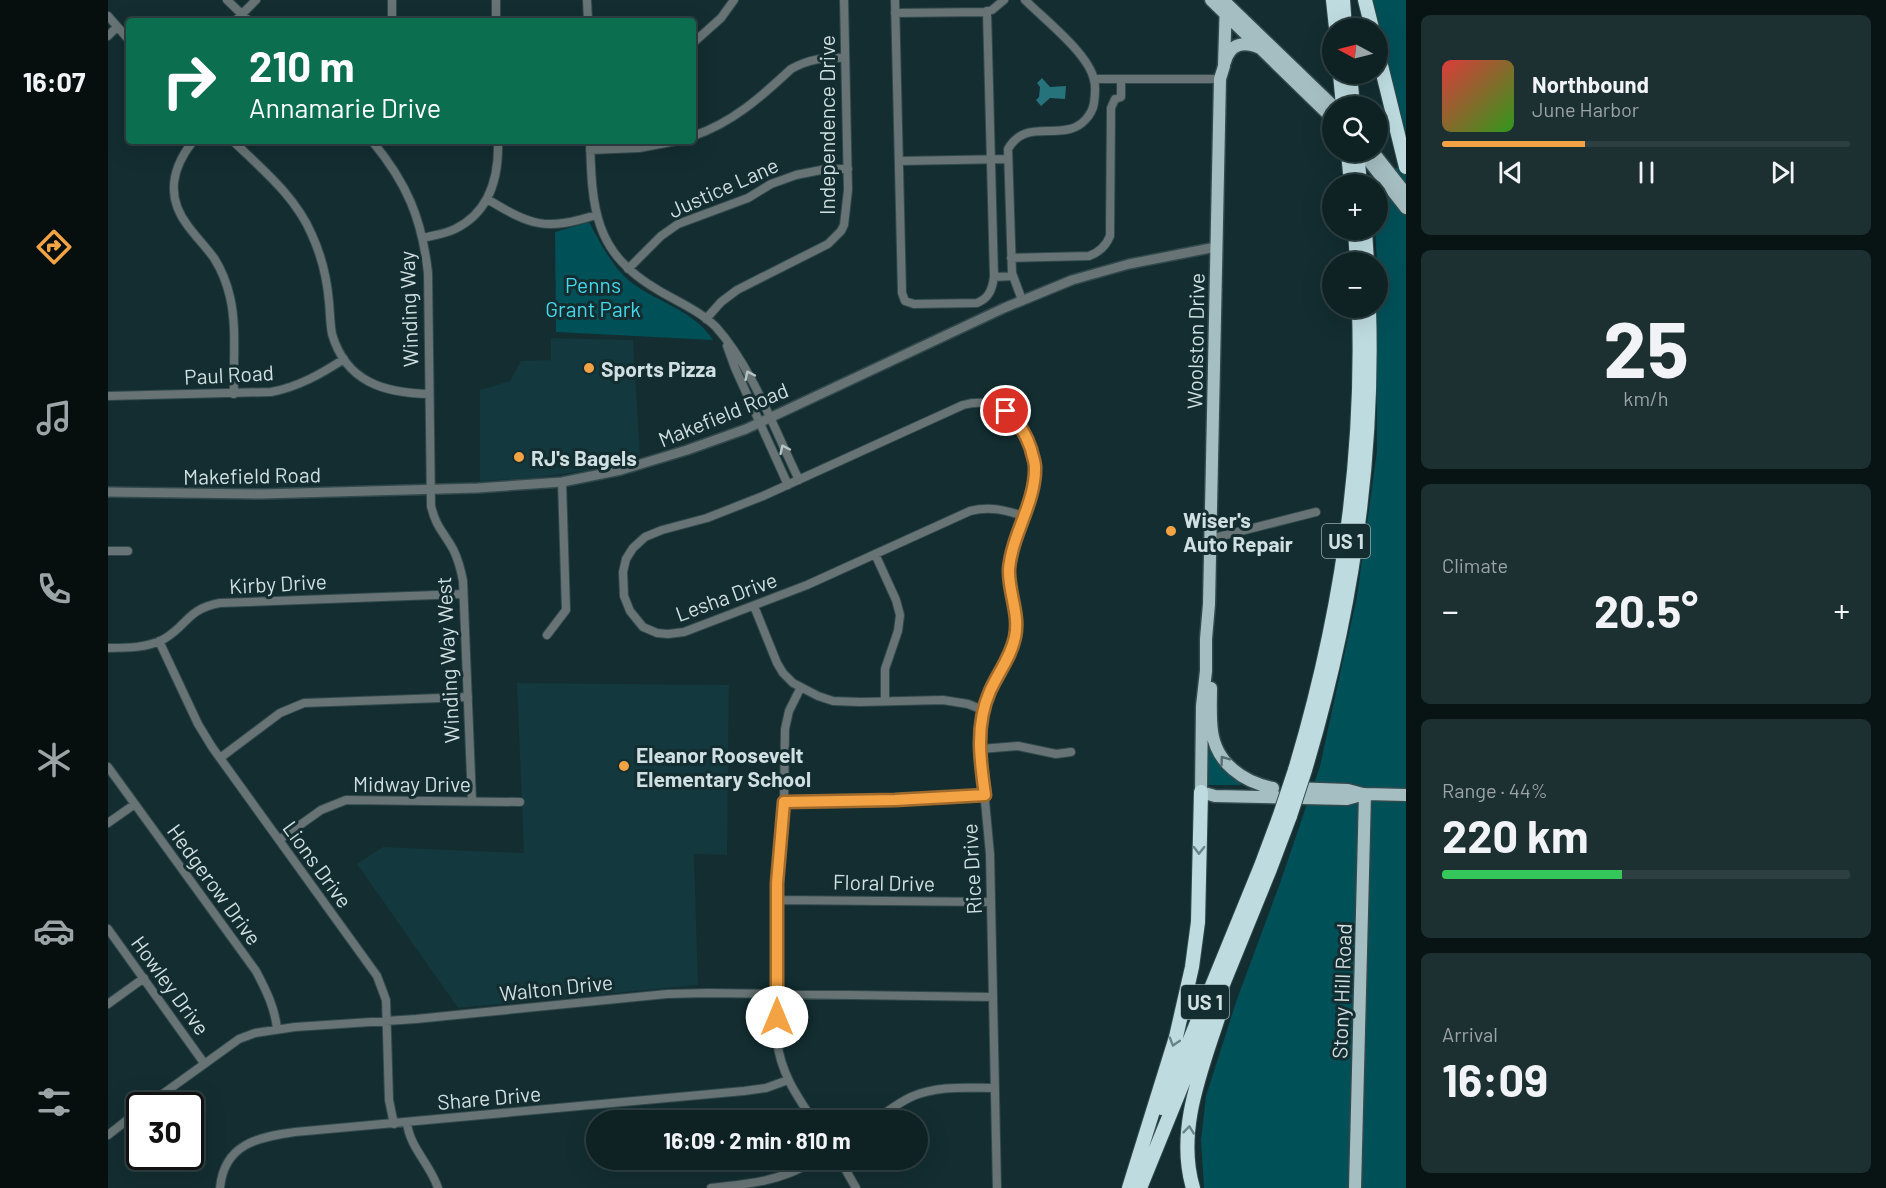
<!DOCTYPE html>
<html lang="en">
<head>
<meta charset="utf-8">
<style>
  body { margin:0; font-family:Barlow,sans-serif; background:#1c2f31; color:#f1f3f6; height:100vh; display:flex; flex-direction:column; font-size:22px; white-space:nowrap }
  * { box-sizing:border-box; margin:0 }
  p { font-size:20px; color:#9ba4a6 }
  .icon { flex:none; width:33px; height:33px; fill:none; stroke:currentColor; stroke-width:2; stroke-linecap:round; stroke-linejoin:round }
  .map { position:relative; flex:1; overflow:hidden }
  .details { display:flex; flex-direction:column; gap:15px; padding:15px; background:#081314; width:480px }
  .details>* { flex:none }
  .top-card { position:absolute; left:18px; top:18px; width:570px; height:126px; border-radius:6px; box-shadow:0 6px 24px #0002,0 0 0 2px #2e3f41; background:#0b6e4f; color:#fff; overflow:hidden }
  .needle { width:39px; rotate:277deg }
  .tools { position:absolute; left:1214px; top:18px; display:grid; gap:12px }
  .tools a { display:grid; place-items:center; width:66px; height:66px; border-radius:50%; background:#0e2224; box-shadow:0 6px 24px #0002,0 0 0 2px #2e3f41; font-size:30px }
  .speed { position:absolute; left:18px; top:1092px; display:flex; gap:12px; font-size:30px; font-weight:700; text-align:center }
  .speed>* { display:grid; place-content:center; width:78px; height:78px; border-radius:50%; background:#0e2224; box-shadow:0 6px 24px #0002,0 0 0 2px #2e3f41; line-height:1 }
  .speed .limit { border:3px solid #111; border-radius:9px; background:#fff; color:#111 }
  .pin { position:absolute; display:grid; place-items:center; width:51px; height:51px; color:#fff; margin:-26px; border:3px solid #fff; border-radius:50%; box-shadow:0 2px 6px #0007 }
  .me { position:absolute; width:66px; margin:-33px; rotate:0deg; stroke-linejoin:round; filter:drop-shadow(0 0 4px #0008) }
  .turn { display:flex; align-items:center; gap:21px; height:126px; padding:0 24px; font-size:27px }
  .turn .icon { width:78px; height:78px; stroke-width:2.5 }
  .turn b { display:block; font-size:42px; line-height:51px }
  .big { font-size:45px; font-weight:700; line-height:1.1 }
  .details .widget { flex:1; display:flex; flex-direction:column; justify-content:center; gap:9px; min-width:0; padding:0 21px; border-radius:9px; background:#1c2f31 }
  .details .dial { align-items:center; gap:0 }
  .dial b { font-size:78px; line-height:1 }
  .song { display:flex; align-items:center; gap:18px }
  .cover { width:72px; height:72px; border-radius:9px; background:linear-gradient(135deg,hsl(0 70% 55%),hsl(110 70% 35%)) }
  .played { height:6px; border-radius:3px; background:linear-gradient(90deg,#f4a344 35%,#2e3f41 35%) }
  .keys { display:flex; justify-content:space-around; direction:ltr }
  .heat { display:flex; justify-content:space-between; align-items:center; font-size:33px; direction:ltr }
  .charge { height:9px; border-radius:4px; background:linear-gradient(90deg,#34c759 44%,#2e3f41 0) }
  .trip { position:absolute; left:478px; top:1110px; width:342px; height:60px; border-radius:30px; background:#0e2224; box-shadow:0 6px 24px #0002,0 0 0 2px #2e3f41; font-weight:700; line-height:60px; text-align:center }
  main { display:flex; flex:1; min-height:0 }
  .dock { display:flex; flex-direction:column; width:108px; justify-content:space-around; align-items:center; background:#060e0e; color:#9ba4a6 }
  .dock .icon { width:42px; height:42px }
  .dock .selected { color:#f4a344 }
  .dock b { font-size:27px; color:#f1f3f6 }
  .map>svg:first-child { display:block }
  .built { fill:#13383d }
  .green { fill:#005058 }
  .water { fill:#26737c }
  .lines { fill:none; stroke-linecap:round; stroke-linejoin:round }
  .minor-casing { stroke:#31494c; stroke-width:10 }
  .tertiary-casing { stroke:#31494c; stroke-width:12 }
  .primary-casing { stroke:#31494c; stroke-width:15 }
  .motorway-casing { stroke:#31494c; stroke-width:16 }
  .minor { stroke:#677374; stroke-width:8 }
  .tertiary { stroke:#677374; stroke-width:9 }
  .primary { stroke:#a5bec1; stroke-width:12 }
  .motorway { stroke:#bedce0; stroke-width:14 }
  .motorway-bridge-casing { stroke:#31494c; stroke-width:16; stroke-linecap:butt }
  .motorway-bridge { stroke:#bedce0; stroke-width:14 }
  .oneway { stroke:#b6c4c6 }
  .oneway2 { stroke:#556e71 }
  .oneway3 { stroke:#688488 }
  .route-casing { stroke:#9f6a2c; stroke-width:15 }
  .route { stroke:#f4a344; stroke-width:10 }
  .poi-dot { fill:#f4a344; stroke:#132d30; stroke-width:2 }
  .labels { text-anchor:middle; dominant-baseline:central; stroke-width:6; stroke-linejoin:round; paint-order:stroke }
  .shield { fill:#132d30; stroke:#97aaac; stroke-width:1.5 }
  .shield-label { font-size:20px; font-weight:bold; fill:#d0dfe1 }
  .street-label { font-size:21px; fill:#d0dfe1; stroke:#132d30 }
  .park-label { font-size:21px; fill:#45d8ea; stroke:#132d30 }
  .poi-label { font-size:21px; font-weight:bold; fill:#d0dfe1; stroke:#132d30; text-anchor:start }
</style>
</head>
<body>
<main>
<nav class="dock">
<b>16:07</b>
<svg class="icon selected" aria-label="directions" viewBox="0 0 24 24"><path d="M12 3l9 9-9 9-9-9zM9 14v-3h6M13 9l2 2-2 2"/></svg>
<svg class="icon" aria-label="music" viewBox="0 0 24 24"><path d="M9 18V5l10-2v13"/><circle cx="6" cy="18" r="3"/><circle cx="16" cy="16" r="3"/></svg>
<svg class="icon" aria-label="phone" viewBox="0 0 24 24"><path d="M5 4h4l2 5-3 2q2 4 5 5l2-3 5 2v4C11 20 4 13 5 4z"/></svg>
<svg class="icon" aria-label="climate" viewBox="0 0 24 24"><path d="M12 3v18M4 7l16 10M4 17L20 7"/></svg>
<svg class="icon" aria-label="car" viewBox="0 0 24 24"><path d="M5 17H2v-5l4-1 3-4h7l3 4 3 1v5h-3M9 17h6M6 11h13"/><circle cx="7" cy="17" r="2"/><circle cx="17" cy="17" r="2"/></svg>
<svg class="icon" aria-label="filters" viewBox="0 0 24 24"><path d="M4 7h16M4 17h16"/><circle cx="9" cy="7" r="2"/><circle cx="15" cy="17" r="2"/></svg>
</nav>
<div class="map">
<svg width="1298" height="1188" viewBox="0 0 1298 1188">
  <rect width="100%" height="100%" fill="#132d30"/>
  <!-- built -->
  <path class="built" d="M 443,338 L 525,340 L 532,456 L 481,470 L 427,478 L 372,481 L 372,390 L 402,381 L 413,361 L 443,360 Z
    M 409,683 L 621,685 L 619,855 L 586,854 L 590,985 L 350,1008 L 249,864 L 275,847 L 416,853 Z"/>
  <!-- green -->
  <path class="green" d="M 1265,0 L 1298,0 L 1298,139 Z
    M 1298,163 L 1298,1188 L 1096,1188 L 1093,1140 L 1098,1096 L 1128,1002 L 1172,883 L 1212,766 L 1249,596 L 1269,451 L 1269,262 L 1267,230 L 1269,230 L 1269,184 L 1264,184 L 1263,182 Z
    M 481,222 C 492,243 507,272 527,285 C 554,304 586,311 605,340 L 448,332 L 447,232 Z
    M 1099,734 L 1134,781 L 1133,785 L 1099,785 Z"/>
  <!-- water -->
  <path class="water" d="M 934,78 L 942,87 L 958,86 L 957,99 L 942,98 L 933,106 L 928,100 L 931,97 L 932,87 L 929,83 Z"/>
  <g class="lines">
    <!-- minor casing -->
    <g class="minor-casing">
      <path id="minor" d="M 119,0 L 141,21
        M 388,0 L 388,21
        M 479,0 L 480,21
        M 787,0 L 794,293 L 797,301 L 806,304 L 869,303 C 881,298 884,290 886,277 L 879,11
        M 787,13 L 877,12 L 884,10 L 896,0
        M 0,16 L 21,40
        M 127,21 L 148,0
        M 284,21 L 284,0
        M 0,36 L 9,27
        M 585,43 L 613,18 L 626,0
        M 986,79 L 1112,79
        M 585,136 C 624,123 653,97 683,69 C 701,59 717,57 737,58
        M 85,141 C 64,168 57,196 80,226 C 88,237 98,247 106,258 C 113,269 119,284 122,297 C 129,326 125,363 126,394
        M 125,141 C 155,170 188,197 204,235 C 214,257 219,278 221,302 C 222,312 222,323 224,334 C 238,382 276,393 321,394
        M 264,141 C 299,183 314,219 320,273 L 323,506 C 328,527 335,531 345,549 C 350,559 353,570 355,581 L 364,801
        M 482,141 C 484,209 486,253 550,290 C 570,302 592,311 608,327 C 644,367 667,431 691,480
        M 482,150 L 531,148 L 568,141
        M 791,161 L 900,159
        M 379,199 C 424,226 437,231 488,215
        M 315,238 C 326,235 337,234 347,229 C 382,212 391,176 390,141
        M 903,258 L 981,256 C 992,252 998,246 1002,236 L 1003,108 L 1007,99 L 1013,97 L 1013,79
        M 520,269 L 553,236 L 570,224 L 640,198 L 663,184 L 688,175 L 718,169 L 740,169
        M 886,277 L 905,276
        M 914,300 L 904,273 L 900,149 C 915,123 938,135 962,129 C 974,126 984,115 986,103 C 987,96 988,87 986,80 C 981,54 936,19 917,0
        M 598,319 L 613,302 L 629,290 L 720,244 L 733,231 L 736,225 L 740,190 L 736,0
        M 619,346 L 627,368 L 680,485
        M 0,396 L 163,392 C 190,387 213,374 236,359
        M 1102,539 L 1208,512
        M 0,551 L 20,551
        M 767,554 L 788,600 L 792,615 L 790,631 L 777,669 L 777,701
        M 646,606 L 669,663 L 675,673 L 685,683 L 710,696 L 725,701 L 752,702 L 835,700 L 860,704 L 875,710
        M 439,635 L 458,610 L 454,482
        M 51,641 L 90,724 L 104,747 L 269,976 L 278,1000 L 281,1100 L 286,1124
        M 0,648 C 19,648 39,648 56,639 C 80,625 79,609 112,603 L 355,594
        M 693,687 L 681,711 L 677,729 L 676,802 L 669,883 L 669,1040 C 672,1071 688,1095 705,1120
        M 872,749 L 910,746 L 948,754 L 963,752
        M 112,758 L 172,713 L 196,703 L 360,697
        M 0,767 L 148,971 C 158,990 167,1008 169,1029
        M 676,802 L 787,800 L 877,795
        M 0,823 L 27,804
        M 171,840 L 213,810 L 238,800 L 412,802
        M 669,900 L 883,902
        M 0,929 L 96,1063
        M 0,1004 L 36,978
        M 38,1106 L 131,1039 L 147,1033 L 187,1027 L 308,1019 L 559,994 L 600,993 L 885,997
        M 767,1120 C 779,1112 790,1103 803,1097 C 829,1085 860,1088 887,1088
        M 299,1123 C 302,1148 322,1164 330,1188
        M 0,1135 L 32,1110
        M 732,1160 L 748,1188
        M 112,1188 C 116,1144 150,1137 187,1132 L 636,1091 L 658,1088 L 680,1080
        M 603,1188 C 643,1184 673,1181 708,1160
        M 889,1188 L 882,854 L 871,737 L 878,700 L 901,655 L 908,635 L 907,607 L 901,575 L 902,566 C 911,514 948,465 906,418 C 893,403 873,400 855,405 L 655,496 L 599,518 L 554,530 L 537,537 L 525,548 L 518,559 L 515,572 L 516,596 L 522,611 L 535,627 L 549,633 L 560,634 L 576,632 L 699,585 L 862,511 C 882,506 897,510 915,516"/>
    </g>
    <!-- tertiary casing -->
    <g class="tertiary-casing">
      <path id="tertiary" d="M 0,492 L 153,494 L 370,488 L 454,482 L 513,470 L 579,450 L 638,429 L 896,308 L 964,280 L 1021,264 L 1108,247"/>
    </g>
    <!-- primary casing -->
    <g class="primary-casing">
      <path id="primary" d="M 1103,0 L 1224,118
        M 1115,0 L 1225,106
        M 1117,62 C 1122,43 1136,41 1152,48
        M 1254,152 L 1298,208
        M 1265,152 L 1298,194
        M 1103,688 C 1103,702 1102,716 1104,731 C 1108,763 1135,782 1165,788
        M 1183,788 L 1240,790 L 1255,794
        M 1093,792 L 1094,706 L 1098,671 L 1098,639 L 1101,604 L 1112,79 L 1116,66 L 1118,0
        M 1093,792 L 1107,796 L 1239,799 L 1257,794 L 1298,795
        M 1247,1188 L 1257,794"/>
    </g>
    <!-- motorway casing -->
    <g class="motorway-casing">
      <path id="motorway" d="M 1225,0 L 1228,28
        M 1235,0 L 1237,28
        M 1257,0 L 1264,28
        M 1269,49 L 1298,167
        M 1232,74 L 1235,106
        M 1242,74 L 1245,106
        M 1240,152 L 1243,184
        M 1249,152 L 1252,184
        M 1247,230 L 1249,262
        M 1257,230 L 1259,262
        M 1187,770 C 1232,620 1256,464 1251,308
        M 1197,770 C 1242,620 1266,464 1261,308
        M 1054,1108 L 1153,866 L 1172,815
        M 1021,1188 L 1068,1037 L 1084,967 L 1090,922 L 1093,792
        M 1032,1188 L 1162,869 L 1182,816
        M 1085,1188 C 1068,1131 1093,1071 1110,1018"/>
    </g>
    <!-- minor -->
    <use href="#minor" class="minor"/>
    <!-- tertiary -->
    <use href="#tertiary" class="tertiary"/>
    <!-- primary -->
    <use href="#primary" class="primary"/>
    <!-- motorway -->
    <use href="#motorway" class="motorway"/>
    <!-- motorway-bridge casing -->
    <g class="motorway-bridge-casing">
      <path id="motorway-bridge" d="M 1172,815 L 1187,770
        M 1182,816 L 1197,770"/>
    </g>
    <!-- motorway-bridge -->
    <use href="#motorway-bridge" class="motorway-bridge"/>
  </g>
  <!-- one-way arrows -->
  <defs><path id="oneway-chevron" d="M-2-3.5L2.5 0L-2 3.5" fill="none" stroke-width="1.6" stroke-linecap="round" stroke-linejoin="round" transform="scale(1.5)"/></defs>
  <g class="oneway">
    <use href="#oneway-chevron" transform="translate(641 375) rotate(-115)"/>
    <use href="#oneway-chevron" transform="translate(676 449) rotate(-115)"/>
  </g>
  <use class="oneway2" href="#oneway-chevron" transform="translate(1116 760) rotate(-126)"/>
  <g class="oneway3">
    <use href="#oneway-chevron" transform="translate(1091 850) rotate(91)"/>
    <use href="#oneway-chevron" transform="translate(1066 1042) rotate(107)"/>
    <use href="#oneway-chevron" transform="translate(1081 1130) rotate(-84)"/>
  </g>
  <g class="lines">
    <!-- route casing -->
    <g class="route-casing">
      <path id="route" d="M 669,1017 L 669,883 L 676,802 L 787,800 L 877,795 C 872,760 867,725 882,691 C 890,673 903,657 907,637 C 912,614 900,592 901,569 C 904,534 928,502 927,467 C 927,461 924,455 923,449 C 918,434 910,421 898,411"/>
    </g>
    <!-- route -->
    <use href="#route" class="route"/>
  </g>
  <!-- markers -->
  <g class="poi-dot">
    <circle cx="481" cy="368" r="6"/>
    <circle cx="411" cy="457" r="6"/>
    <circle cx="1063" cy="531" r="6"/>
    <circle cx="516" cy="766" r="6"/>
  </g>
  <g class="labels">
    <!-- shield labels -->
    <g class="shield">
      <rect x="1214" y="524" width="48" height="34" rx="4.5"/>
      <rect x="1073" y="985" width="48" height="34" rx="4.5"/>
    </g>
    <g class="shield-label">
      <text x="1238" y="541">US 1</text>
      <text x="1097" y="1002">US 1</text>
    </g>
    <!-- street labels -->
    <g class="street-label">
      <text transform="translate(718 125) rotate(-90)">Independence Drive</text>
      <text transform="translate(615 187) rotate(-24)">Justice Lane</text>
      <text transform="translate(300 309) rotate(-92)">Winding Way</text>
      <text transform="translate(1087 341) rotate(-89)">Woolston Drive</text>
      <text transform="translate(121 374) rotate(-3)">Paul Road</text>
      <text transform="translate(615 414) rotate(-22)">Makefield Road</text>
      <text transform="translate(144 475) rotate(-1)">Makefield Road</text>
      <text transform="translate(170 583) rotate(-3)">Kirby Drive</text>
      <text transform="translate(618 596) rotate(-20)">Lesha Drive</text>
      <text transform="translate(339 660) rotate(-93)">Winding Way West</text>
      <text x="304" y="783">Midway Drive</text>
      <text transform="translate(210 864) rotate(54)">Lions Drive</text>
      <text transform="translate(863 869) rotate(-93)">Rice Drive</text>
      <text transform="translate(776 882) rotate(1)">Floral Drive</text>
      <text transform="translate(107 884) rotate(54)">Hedgerow Drive</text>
      <text transform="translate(63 985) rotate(54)">Howley Drive</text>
      <text transform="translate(448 987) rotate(-6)">Walton Drive</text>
      <text transform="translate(1233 991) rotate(-88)">Stony Hill Road</text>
      <text transform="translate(381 1097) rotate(-5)">Share Drive</text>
    </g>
    <!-- park labels -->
    <g class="park-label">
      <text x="485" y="284">Penns<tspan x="485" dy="24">Grant Park</tspan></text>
    </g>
    <!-- poi labels -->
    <g class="poi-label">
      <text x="493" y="368">Sports Pizza</text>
      <text x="423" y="457">RJ's Bagels</text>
      <text x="1075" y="519">Wiser's<tspan x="1075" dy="24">Auto Repair</tspan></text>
      <text x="528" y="754">Eleanor Roosevelt<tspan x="528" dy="24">Elementary School</tspan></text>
    </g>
  </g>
</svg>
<div class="tools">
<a><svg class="needle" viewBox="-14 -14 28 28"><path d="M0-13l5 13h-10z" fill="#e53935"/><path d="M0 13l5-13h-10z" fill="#9ba4a6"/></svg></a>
<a><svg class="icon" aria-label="search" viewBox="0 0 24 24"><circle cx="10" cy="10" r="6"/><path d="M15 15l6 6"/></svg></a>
<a>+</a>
<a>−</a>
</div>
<div class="speed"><div class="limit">30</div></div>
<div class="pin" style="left:898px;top:411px;background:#d93025"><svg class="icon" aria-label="arrive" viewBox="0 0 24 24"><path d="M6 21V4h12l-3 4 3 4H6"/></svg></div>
<svg class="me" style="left:669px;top:1017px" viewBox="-20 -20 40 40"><circle r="19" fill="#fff"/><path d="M0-13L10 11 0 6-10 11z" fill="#f4a344"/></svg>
<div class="trip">16:09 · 2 min · 810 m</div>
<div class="top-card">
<div class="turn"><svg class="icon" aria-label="right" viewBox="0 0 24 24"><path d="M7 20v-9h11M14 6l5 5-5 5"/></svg><div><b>210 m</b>Annamarie Drive</div></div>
</div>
</div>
<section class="details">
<div class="widget">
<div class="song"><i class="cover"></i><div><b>Northbound</b><p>June Harbor</p></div></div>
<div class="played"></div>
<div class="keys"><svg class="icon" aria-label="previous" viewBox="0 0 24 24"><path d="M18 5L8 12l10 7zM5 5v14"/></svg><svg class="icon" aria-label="pause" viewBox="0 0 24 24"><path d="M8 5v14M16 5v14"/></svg><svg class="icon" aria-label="next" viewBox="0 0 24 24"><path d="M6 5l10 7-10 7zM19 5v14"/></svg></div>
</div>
<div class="widget dial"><b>25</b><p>km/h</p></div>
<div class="widget"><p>Climate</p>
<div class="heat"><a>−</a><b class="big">20.5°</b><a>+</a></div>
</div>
<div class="widget"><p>Range · 44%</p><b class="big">220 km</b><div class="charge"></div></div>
<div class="widget"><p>Arrival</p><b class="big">16:09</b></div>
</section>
</main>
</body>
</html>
